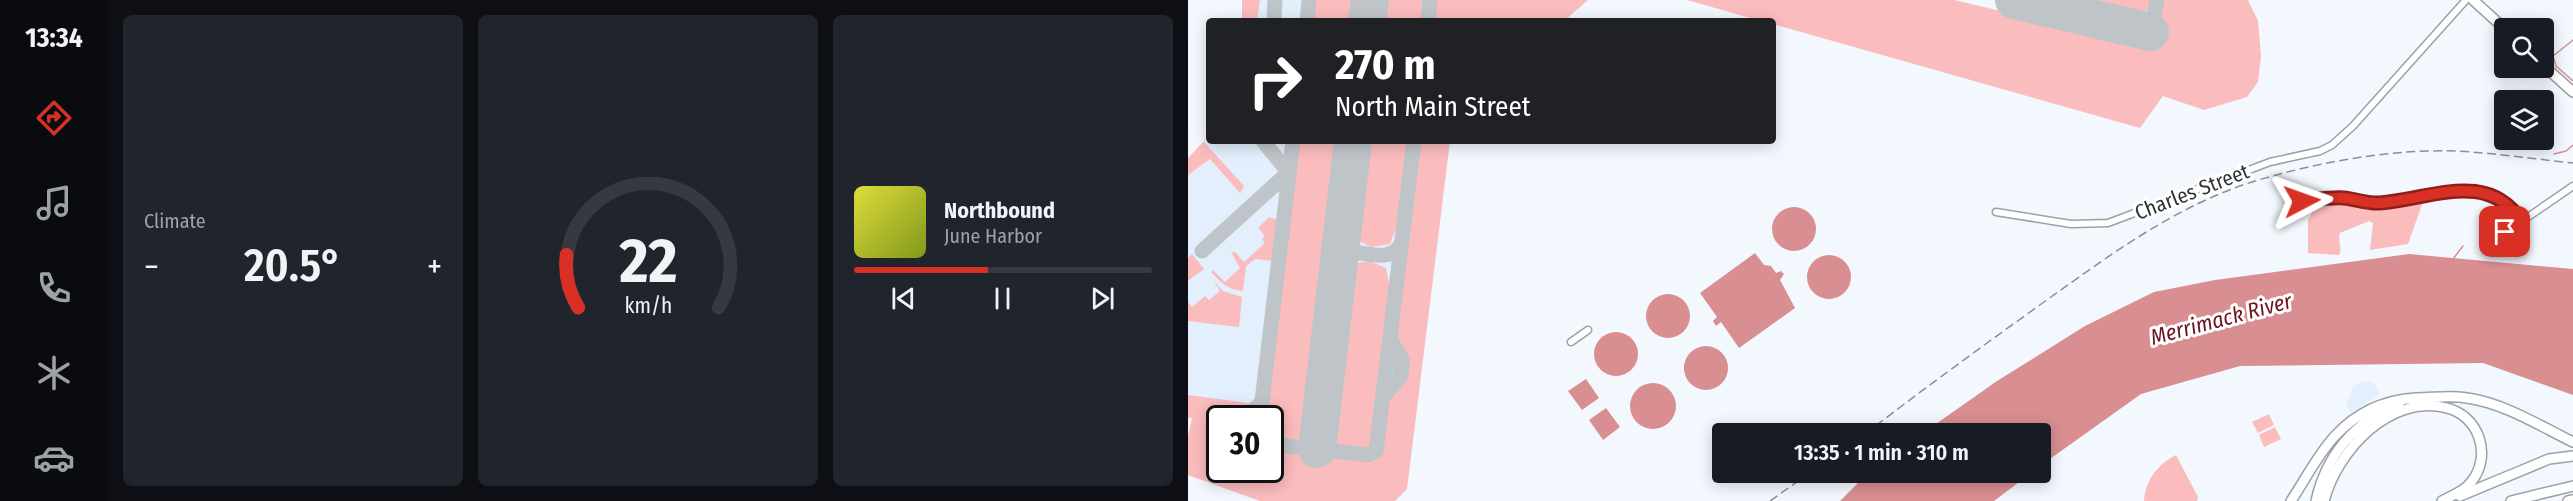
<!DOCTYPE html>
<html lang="en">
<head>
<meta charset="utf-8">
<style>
  body { margin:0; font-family:"Fira Sans Condensed",sans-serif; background:#20242c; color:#f1f3f6; height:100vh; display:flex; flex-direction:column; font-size:22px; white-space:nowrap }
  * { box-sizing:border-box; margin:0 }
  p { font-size:20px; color:#9ea1a6 }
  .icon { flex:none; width:33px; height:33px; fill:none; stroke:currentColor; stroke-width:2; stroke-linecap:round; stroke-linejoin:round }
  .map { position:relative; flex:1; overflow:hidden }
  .details { display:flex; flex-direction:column; gap:15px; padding:15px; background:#0d0f14; width:1080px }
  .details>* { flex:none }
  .guide { position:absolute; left:18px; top:18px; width:570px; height:126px; border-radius:6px; box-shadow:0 3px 15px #0003; background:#202124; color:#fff; overflow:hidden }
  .tools { position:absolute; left:1306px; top:18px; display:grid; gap:12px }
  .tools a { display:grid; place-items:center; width:60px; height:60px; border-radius:6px; background:#171b24; box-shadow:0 3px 15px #0003; font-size:30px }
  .speed { position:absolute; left:18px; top:405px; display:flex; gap:12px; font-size:30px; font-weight:700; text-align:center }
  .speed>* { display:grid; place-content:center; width:78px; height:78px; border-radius:50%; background:#171b24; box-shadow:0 3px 15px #0003; line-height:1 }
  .speed .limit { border:3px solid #111; border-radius:9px; background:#fff; color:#111 }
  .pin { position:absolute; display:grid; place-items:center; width:51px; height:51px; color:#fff; margin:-26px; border-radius:12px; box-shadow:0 3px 9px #0006 }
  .me { position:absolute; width:66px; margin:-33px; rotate:86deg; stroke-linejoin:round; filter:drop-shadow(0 0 4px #0008) }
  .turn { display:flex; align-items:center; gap:21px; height:126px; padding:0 30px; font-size:27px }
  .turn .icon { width:78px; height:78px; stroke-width:2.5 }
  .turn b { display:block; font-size:42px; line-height:51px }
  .big { font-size:45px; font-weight:600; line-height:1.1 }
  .details .tile { flex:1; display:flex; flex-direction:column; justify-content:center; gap:9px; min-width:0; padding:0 21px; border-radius:9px; background:#20242c }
  .details .dial { align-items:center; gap:0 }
  .dial svg { height:156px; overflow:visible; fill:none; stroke:#363941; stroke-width:7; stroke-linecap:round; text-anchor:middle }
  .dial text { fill:#f1f3f6; stroke:none }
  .song { display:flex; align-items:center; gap:18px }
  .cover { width:72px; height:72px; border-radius:9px; background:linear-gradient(135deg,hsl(60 70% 55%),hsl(70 70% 35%)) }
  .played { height:6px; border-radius:3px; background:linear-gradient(90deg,#d93025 45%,#363941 45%) }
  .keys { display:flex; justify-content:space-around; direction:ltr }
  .heat { display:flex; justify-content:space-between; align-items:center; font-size:33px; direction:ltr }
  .details .tiles { flex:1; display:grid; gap:15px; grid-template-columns:repeat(3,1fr) }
  .trip { position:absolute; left:524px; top:423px; width:339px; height:60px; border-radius:6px; background:#171b24; box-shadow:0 3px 15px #0003; font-weight:600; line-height:60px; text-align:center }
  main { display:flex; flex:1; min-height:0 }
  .menu { display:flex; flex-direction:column; width:108px; justify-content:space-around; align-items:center; background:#090b0e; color:#9ea1a6 }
  .menu .icon { width:42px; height:42px }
  .menu .selected { color:#d93025 }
  .menu b { font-size:27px; color:#f1f3f6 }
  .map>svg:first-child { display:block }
  .built { fill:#e3effc; fill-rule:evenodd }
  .green { fill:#fbbcbe }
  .water { fill:#d98e91 }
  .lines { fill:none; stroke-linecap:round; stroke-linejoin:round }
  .stream { stroke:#d98e91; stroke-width:1.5 }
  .taxiway { stroke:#bfc4c8; stroke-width:15 }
  .runway { stroke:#bfc4c8; stroke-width:38 }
  .minor-casing { stroke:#9ba1a8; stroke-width:9 }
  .highway-casing { stroke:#9ba1a8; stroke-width:12 }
  .minor { stroke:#fff; stroke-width:6 }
  .highway { stroke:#fff; stroke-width:9 }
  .rail { stroke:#8b8f93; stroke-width:1.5; stroke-dasharray:9 4.5; stroke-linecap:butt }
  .route-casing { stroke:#8d1f18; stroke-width:15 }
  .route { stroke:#d93025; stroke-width:10 }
  .labels { text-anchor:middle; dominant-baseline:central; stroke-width:6; stroke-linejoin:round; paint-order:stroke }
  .street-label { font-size:21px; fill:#313436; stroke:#fff }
  .water-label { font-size:22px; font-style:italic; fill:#6e1525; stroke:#fff }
</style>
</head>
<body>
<main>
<nav class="menu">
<b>13:34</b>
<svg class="icon selected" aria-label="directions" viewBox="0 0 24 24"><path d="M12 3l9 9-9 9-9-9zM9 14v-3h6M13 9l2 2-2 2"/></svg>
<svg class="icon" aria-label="music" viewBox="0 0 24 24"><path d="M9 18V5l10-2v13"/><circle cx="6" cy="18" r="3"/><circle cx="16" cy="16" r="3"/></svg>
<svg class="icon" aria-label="phone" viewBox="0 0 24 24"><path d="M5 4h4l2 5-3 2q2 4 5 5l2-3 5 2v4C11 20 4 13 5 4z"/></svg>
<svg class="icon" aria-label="climate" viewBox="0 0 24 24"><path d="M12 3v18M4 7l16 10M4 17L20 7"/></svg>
<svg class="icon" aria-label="car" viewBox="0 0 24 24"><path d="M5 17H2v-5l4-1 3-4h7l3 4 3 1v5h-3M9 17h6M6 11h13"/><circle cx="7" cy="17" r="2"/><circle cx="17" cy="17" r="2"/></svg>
</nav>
<section class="details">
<div class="tiles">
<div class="tile"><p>Climate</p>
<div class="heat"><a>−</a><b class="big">20.5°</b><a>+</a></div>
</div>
<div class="tile dial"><svg viewBox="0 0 100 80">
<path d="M14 69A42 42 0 1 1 86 69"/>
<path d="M14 69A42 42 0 0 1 8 42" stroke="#d93025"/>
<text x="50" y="56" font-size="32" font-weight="700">22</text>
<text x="50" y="72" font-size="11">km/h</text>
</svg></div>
<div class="tile">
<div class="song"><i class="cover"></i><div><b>Northbound</b><p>June Harbor</p></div></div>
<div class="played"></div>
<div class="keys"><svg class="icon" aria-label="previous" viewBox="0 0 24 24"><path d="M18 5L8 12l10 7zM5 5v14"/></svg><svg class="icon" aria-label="pause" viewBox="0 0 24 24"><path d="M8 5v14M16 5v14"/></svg><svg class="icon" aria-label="next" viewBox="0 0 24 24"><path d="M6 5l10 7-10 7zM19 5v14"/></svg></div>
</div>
</div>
</section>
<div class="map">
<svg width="1385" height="501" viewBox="0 0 1385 501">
  <rect width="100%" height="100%" fill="#f3f8fe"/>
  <!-- built -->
  <path class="built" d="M 54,0 L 400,0 L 376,21 L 54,21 Z
    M 21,135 L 21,141 L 262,141 L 219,489 L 207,501 L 71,501 L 0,475 L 0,436 L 4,418 L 0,418 L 0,160 ZM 32,418 L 82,418 L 82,470 L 32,470 Z
    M 1176,381 L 1186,383 L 1192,395 L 1163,412 L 1158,405 L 1165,386 Z"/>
  <!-- green -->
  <path class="green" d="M 54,0 L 72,0 L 69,21 L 54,21 Z
    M 126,0 L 169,0 L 166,21 L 124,21 Z
    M 195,0 L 238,0 L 235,21 L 192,21 Z
    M 247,0 L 400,0 L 376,21 L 245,21 Z
    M 499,0 L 766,0 L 962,46 L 974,0 L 1060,0 L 1070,21 L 1073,56 L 1070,82 L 1059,97 L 1016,110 L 975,96 L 952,128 L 585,24 L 585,21 L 573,21 Z
    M 881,0 L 963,0 L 959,10 L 952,17 Z
    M 21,136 L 16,142 L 56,186 L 52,193 L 22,159 L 0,175 L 0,158 Z
    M 109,141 L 152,141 L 117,441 L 109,443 L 83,437 L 82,418 L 78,418 Z
    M 178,141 L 222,141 L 210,223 L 202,244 L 183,247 L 167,239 Z
    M 230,141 L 262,141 L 219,489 L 207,501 L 72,501 L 0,475 L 0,436 L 4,418 L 0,418 L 0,395 L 68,404 L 51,418 L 32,418 L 32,470 L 82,470 L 83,449 L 177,460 L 190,455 L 201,395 L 216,384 L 219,358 L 207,341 Z
    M 1236,199 L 1220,244 L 1182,250 L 1185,223 L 1181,221 L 1152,233 C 1149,241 1155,248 1151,255 L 1120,253 L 1120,220 L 1128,205 L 1156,201 L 1187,207 Z
    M 81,217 L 91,220 L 86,261 L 67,259 L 58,266 L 55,291 C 40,290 33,283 23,272 L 25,270 L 37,282 L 52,268 L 43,252 L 47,252 L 56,262 L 77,243 L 74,239 L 77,236 L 70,228 Z
    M 4,254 L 16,269 L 0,281 L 0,258 Z
    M 182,261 L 198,268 L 202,288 L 186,437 L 181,448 C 168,451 155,450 142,445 L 164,264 Z
    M 25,280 L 35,291 L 54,297 L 51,327 L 0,321 L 0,302 L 4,307 L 17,296 L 21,300 L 32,291 Z
    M 1081,414 L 1086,425 L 1070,433 L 1064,422 Z
    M 1087,427 L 1093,439 L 1076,447 L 1071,435 Z
    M 988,455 L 1010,497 L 1009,501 L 956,501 C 958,479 969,465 988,455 Z"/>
  <!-- water -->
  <path class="water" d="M584 229a22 22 0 1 1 44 0a22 22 0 1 1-44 0Z
    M 567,253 L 576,265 L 583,266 L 588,273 L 593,271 L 596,274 L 592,280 L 607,308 L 551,348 L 533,322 L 528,326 L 525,321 L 529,317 L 512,293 Z
    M 1221,254 L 1385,269 L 1385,395 L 1295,363 L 1052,366 L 953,394 L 852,466 L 852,434 L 735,433 L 809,381 L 897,326 L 966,292 L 1027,280 Z
    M619 277a22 22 0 1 1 44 0a22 22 0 1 1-44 0Z
    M458 316a22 22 0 1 1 44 0a22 22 0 1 1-44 0Z
    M406 354a22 22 0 1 1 44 0a22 22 0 1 1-44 0Z
    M496 368a22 22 0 1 1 44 0a22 22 0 1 1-44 0Z
    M 398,379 L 411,398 L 394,410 L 380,391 Z
    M442 406a23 23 0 1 1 46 0a23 23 0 1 1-46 0Z
    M 418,408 L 432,427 L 415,440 L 401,420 Z
    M 681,472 L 843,472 L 843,473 L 806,501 L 652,501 Z"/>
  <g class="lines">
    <!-- stream -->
    <path class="stream" d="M 1385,40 L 1365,56 L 1368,66 L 1385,81
      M 1366,154 L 1378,151 L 1385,145
      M 1265,259 L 1275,246"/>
    <!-- taxiway -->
    <path class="taxiway" d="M 86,21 L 87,0
      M 119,21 L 121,0
      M 240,21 L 242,0
      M 962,32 L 969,0
      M 75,141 L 101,173
      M 14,251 L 101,172
      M 166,252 C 183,254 206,262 214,242
      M 146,315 L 152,261 L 156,256 L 166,252 C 146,241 159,204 161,186
      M 195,397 L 213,376 L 214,359 L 202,339
      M 57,418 L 74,402
      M 72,418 L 105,141
      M 82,444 L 180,455 L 188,451 L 226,141"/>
    <!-- runway -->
    <path class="runway" d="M 826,0 L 962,32
      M 179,21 L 182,0
      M 129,449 L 165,141"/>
    <!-- minor casing -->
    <g class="minor-casing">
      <path id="minor" d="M 1109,201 L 1156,198 L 1191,203 L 1291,191 L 1315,200 L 1334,221
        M 808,212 L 883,224 L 920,223 L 1082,162 L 1132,151 L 1144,145 L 1165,126 L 1278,0
        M 1298,246 L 1385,186
        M 383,342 L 400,330"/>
    </g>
    <!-- highway casing -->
    <g class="highway-casing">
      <path id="highway" d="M 1285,0 L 1317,29
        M 1356,66 L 1385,92
        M 1272,496 L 1361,459 L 1385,456
        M 1103,501 C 1117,480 1130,454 1147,436 C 1169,412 1196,400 1228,398 C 1245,398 1261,395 1279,398 C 1316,403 1352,426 1385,442
        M 1128,501 C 1138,456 1167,420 1211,405
        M 1136,501 C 1149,451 1202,393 1259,408 C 1291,416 1304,455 1284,481 C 1277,491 1265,495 1254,501
        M 1323,501 L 1385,486
        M 1380,501 L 1385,500"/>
    </g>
    <!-- minor -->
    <use href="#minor" class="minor"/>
    <!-- highway -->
    <use href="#highway" class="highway"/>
    <!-- rail -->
    <path class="rail" d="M 677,434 C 738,387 800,342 863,297 C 926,252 992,204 1067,181 C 1131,162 1201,149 1268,151 C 1307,153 1346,159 1385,163
      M 582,501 L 623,472"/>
  </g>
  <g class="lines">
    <!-- route casing -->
    <g class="route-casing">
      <path id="route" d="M 1114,201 C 1127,200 1142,197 1156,198 C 1168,199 1179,204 1192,203 C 1243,199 1300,169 1334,222 L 1317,232"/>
    </g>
    <!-- route -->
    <use href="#route" class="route"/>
  </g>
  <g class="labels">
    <!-- street labels -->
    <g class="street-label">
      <text transform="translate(1004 192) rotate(-21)">Charles Street</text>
    </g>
    <!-- water labels -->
    <g class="water-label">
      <text transform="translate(1033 319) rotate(-15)">Merrimack River</text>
    </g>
  </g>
</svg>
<div class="tools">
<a><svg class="icon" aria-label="search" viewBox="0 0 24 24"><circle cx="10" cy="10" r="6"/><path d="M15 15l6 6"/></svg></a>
<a><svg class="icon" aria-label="layers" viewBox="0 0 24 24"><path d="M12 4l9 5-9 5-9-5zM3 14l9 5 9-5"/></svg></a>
</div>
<div class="speed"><div class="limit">30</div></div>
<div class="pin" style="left:1317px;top:232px;background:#d93025"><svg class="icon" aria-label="arrive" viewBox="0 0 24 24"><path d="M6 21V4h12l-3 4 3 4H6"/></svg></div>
<svg class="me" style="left:1114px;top:201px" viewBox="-20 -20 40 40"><path d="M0-17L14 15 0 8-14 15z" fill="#d93025" stroke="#fff" stroke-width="4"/></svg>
<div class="trip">13:35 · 1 min · 310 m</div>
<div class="guide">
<div class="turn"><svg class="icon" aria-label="right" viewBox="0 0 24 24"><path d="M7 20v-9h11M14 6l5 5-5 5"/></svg><div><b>270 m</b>North Main Street</div></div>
</div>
</div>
</main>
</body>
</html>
